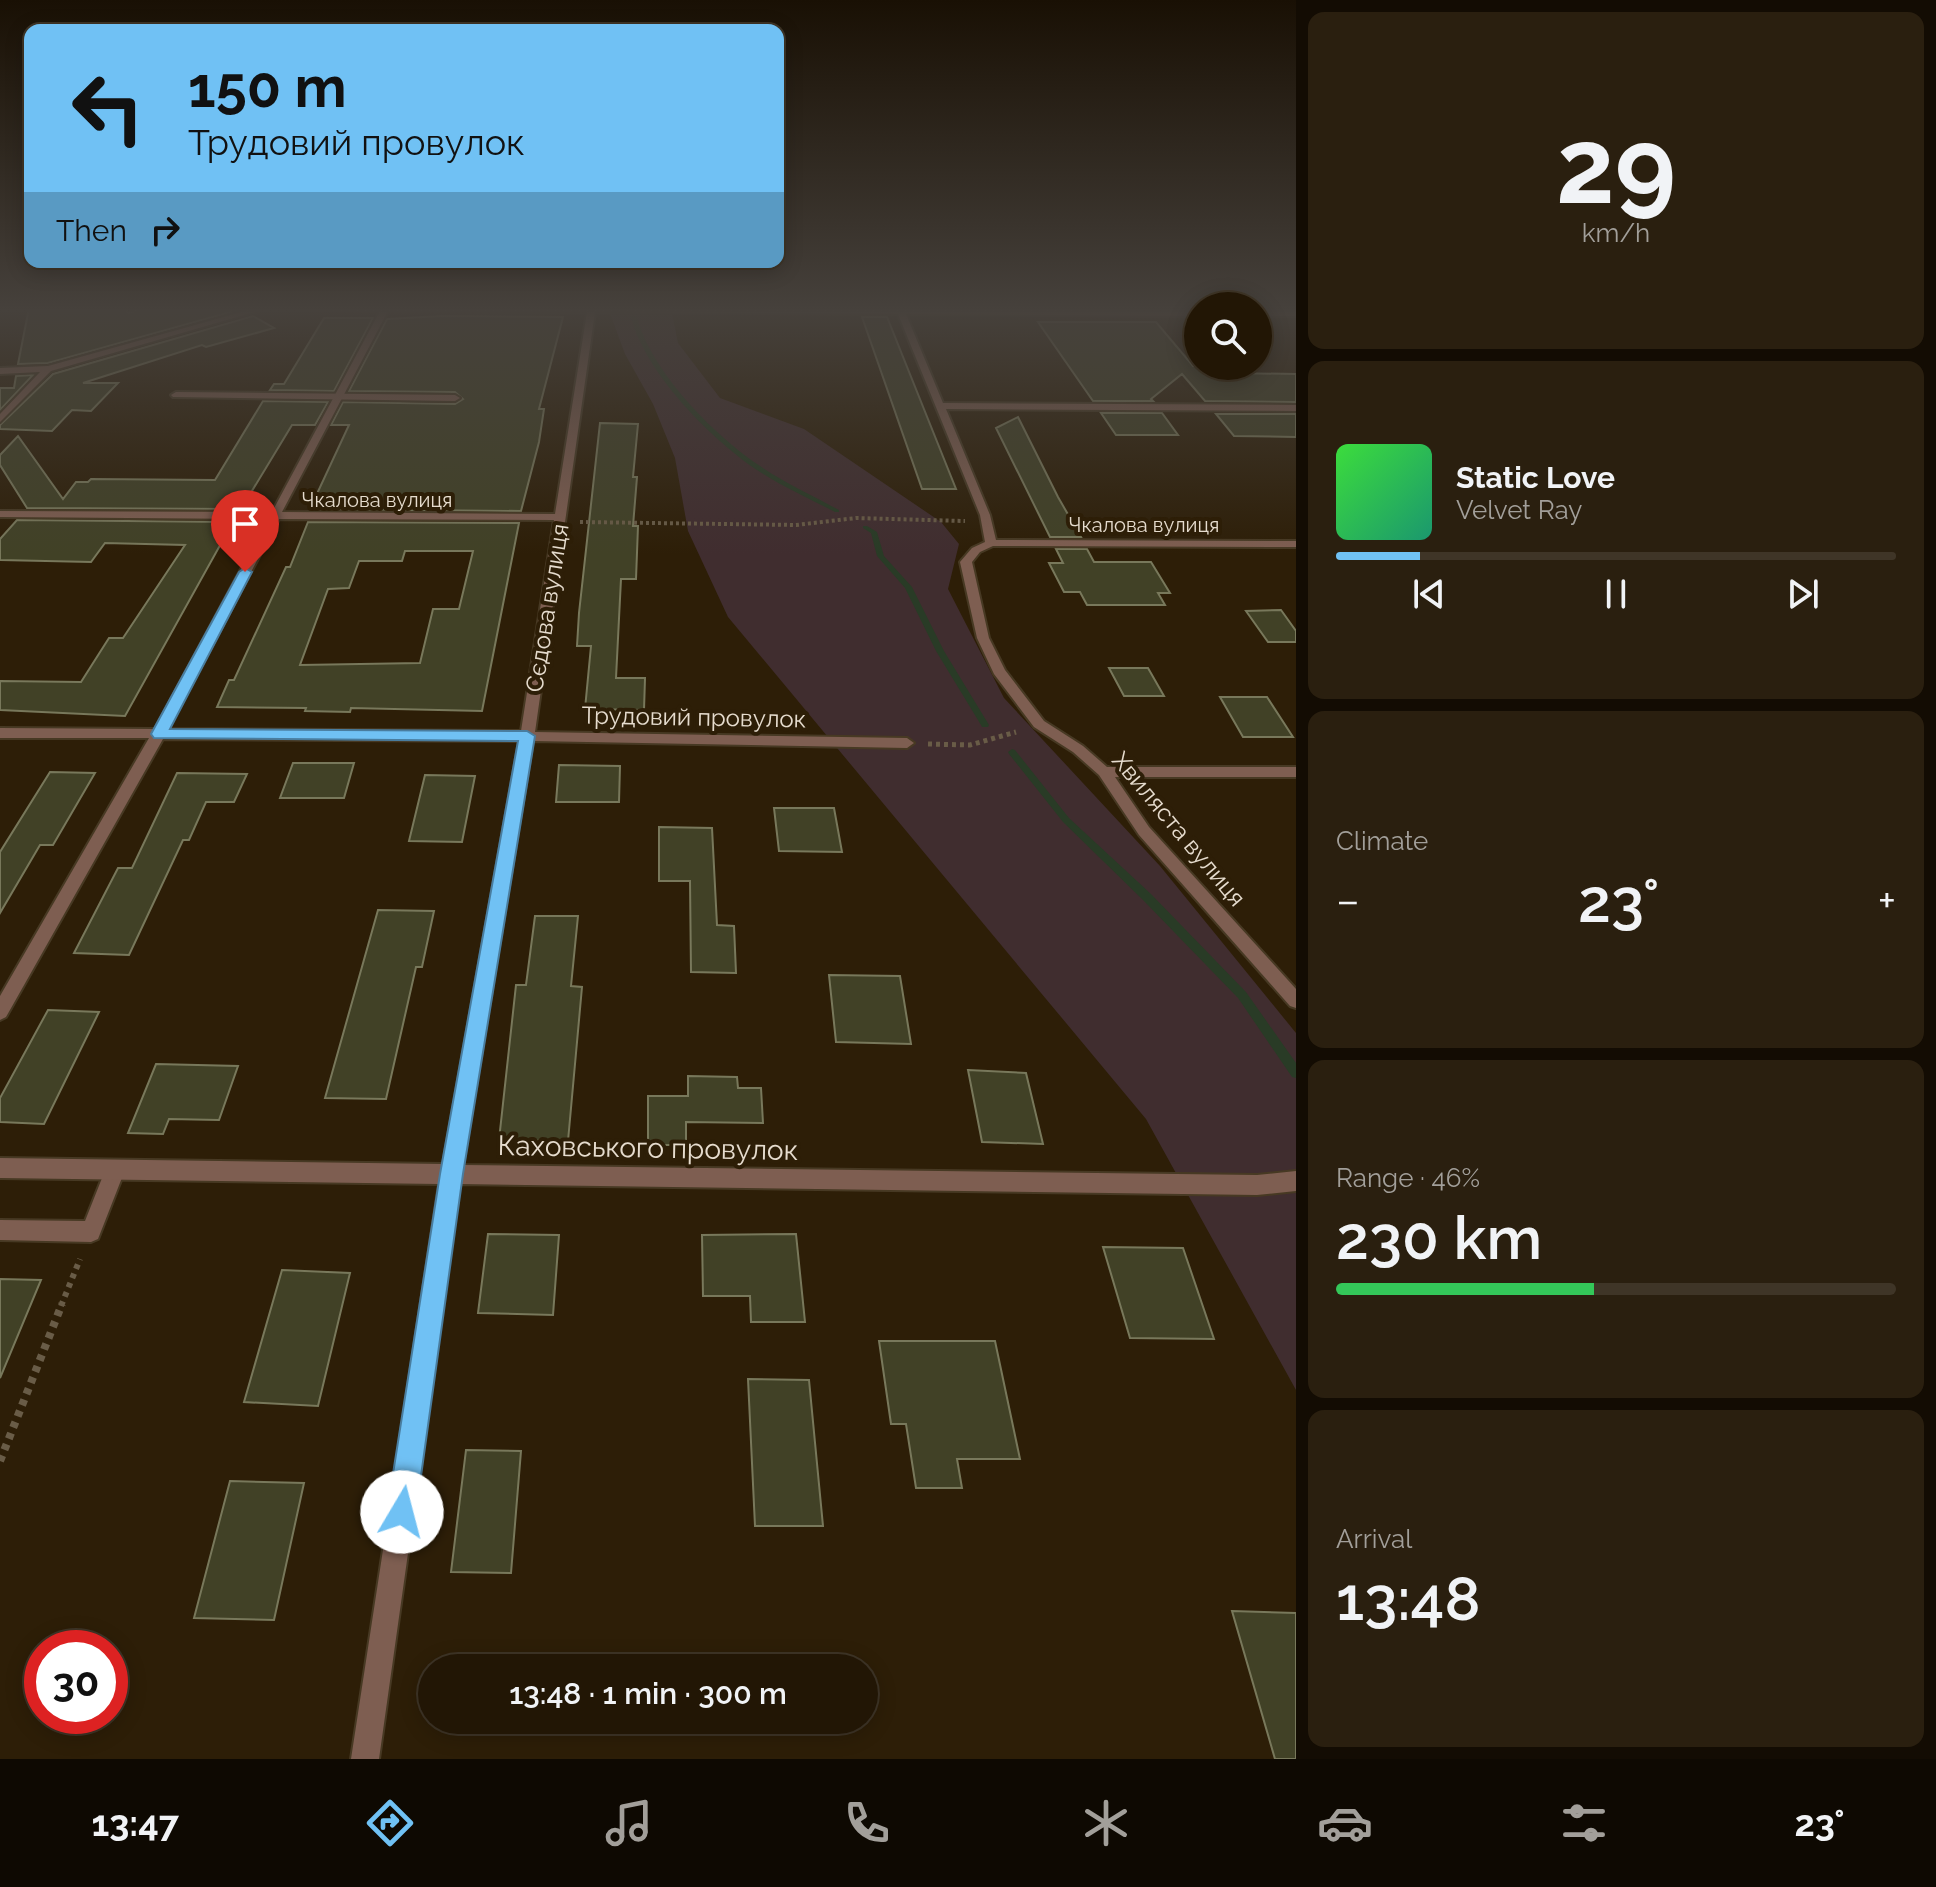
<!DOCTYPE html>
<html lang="en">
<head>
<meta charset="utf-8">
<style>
  body { margin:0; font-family:Raleway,sans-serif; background:#2a1f0f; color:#f1f3f6; height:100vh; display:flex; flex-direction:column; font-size:30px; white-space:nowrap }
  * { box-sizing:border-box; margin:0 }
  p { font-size:26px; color:#a29f9a }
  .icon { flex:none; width:44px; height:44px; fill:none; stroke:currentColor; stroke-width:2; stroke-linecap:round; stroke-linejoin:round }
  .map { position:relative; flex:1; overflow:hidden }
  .sheet { display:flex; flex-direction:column; gap:12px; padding:12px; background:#130c03; width:640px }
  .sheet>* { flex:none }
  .banner { position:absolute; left:24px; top:24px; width:760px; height:244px; border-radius:16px; box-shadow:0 4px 20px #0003,0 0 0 2px #3f3527; background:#70c1f4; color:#111; overflow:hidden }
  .tools { position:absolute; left:1184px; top:292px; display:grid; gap:16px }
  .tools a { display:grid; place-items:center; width:88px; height:88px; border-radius:50%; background:#221605; box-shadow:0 4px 20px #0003,0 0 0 2px #3f3527; font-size:40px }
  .speed { position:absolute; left:24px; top:1630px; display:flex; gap:16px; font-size:40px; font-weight:700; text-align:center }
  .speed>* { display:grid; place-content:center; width:104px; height:104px; border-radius:50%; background:#221605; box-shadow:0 4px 20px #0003,0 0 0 2px #3f3527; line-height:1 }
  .speed .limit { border:12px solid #d22; background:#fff; color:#111 }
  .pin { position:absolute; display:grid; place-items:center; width:68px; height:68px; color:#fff; margin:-82px -34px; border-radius:50% 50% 50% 0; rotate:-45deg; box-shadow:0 0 8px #0007 }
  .pin .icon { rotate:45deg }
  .me { position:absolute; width:88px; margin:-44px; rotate:8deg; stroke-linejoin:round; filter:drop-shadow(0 0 6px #0008) }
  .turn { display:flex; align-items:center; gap:28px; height:168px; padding:0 32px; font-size:36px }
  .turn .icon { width:104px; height:104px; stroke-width:2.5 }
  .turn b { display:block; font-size:56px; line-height:68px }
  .then { display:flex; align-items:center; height:76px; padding:0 32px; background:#0003; gap:16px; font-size:30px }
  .big { font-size:60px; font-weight:600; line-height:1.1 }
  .sheet .tile { flex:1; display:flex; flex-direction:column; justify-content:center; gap:12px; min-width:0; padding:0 28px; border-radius:16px; background:#2a1f0f }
  .sheet .dial { align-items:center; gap:0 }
  .dial b { font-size:104px; line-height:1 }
  .song { display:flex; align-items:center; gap:24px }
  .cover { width:96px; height:96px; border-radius:12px; background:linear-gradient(135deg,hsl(120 70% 55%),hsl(160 70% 35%)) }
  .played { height:8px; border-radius:4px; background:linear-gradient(90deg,#70c1f4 15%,#3f3527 15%) }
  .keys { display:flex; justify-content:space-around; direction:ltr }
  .heat { display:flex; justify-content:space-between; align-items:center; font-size:44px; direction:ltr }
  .charge { height:12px; border-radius:6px; background:linear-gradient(90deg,#34c759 46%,#3f3527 0) }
  .trip { position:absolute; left:418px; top:1654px; width:460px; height:80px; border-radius:40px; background:#221605; box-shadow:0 4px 20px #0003,0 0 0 2px #3f3527; font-weight:600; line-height:80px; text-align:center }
  .dock { display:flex; height:128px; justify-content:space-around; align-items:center; background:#0e0902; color:#a29f9a }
  .dock .icon { width:56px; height:56px }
  .dock .active { color:#70c1f4 }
  .dock b { font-size:36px; color:#f1f3f6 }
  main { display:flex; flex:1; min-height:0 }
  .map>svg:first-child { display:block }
  .green { fill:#402d2f }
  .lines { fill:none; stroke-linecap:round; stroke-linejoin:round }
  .stream { fill:#293b26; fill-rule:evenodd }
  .building { fill:#414126; stroke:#78785b; stroke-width:2; fill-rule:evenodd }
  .lane-casing { stroke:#473923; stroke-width:4 }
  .street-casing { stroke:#473923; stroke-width:4 }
  .path-far3 { stroke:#695c47; stroke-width:4; stroke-dasharray:3 3; stroke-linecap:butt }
  .path-far2 { stroke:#695c47; stroke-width:5; stroke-dasharray:4 4; stroke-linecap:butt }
  .path-far1 { stroke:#695c47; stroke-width:6; stroke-dasharray:5 5; stroke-linecap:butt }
  .path { stroke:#695c47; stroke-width:8; stroke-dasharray:6 6; stroke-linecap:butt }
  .lane { fill:#7e5e51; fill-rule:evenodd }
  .street { fill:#7e5e51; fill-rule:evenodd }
  .route { fill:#70c1f4; stroke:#497d9f; stroke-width:2 }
  .labels { text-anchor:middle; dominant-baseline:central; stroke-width:8; stroke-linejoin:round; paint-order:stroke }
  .far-street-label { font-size:20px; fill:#e6dcce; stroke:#2d1e07 }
  .street-label { font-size:24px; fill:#e6dcce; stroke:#2d1e07 }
  .near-street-label { font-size:28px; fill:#e6dcce; stroke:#2d1e07 }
</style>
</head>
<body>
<main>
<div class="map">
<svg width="1296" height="1759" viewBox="0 0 1296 1759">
  <rect width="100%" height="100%" fill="#2d1e07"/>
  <!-- green -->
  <path class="green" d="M 608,308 L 671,308 L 678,343 L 720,398 L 804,429 L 941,522 L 959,544 L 948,589 L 1004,698 L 1160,866 L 1296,1033 L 1296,1390 L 1146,1119 L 728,617 L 688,531 L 675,458 L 653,404 L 625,354 Z"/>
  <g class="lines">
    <!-- stream -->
    <path class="stream" d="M 634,315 L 637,317 C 651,371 712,433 757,464 C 783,482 812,495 839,510 L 839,512 L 835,512 C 808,498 779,485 754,468 C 708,436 645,372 631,317 Z
      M 863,526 L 867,526 L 877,532 L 884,556 L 912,587 L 944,651 L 989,725 L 988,727 L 982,727 L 981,725 L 936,651 L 905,588 L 877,556 L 871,533 L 863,528 Z
      M 1012,749 L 1015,750 L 1069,818 L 1151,894 L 1246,992 L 1296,1063 L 1296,1078 L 1292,1077 L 1238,998 L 1143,900 L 1063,822 L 1009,754 L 1008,752 Z"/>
  </g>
  <!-- building -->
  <path class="building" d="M 29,308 L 123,308 L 129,313 L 141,308 L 241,309 L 48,363 L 18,364 Z
    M 253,316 L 274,328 L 206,347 L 202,345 L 83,383 L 118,383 L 91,411 L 72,410 L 52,431 L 0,429 L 0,425 L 53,374 Z
    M 442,316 L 563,317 L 539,409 L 544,409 L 539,442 L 521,511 L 313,509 L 318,498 L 315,498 L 349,425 L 331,425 L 343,402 L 455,404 L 463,399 L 455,392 L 349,391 L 387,319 Z
    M 862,317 L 887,317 L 956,489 L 922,489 Z
    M 324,318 L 373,318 L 334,391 L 270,390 L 274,384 L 284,384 Z
    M 1038,322 L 1156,322 L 1193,366 L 1220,366 L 1227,373 L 1296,374 L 1296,402 L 1205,401 L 1182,374 L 1151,399 L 1153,401 L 1093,401 Z
    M 33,375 L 0,410 L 0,388 L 14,388 L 16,376 Z
    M 263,401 L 328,402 L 315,425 L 292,425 L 241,509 L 27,508 L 0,465 L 0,455 L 18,436 L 63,499 L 76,482 L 88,482 L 91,479 L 215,480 Z
    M 1101,413 L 1162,413 L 1178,435 L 1116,435 Z
    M 1216,414 L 1296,414 L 1296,437 L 1234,436 Z
    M 1018,417 L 1058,497 L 1081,537 L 1050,537 L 996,428 Z
    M 600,423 L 638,424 L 633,477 L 637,477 L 633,526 L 638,526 L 636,579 L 621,579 L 616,678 L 645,678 L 644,710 L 585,709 L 591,646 L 577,646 L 579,613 Z
    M 17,520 L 233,522 L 125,716 L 0,710 L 0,681 L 81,682 L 109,638 L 123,638 L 185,545 L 105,543 L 91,562 L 0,560 L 0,539 Z
    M 308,522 L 519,523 L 482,711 L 351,708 L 350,712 L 305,711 L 306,708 L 217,707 L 229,680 L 234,680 L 286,567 L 290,567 ZM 405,551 L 473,551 L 459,609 L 433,609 L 420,663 L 300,665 L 328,589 L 349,588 L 359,561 L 402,561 Z
    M 1056,549 L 1087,549 L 1094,562 L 1151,562 L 1170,593 L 1158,593 L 1165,605 L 1087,605 L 1080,592 L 1064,592 L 1049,563 L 1063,563 Z
    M 1281,610 L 1296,631 L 1296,642 L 1268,642 L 1246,611 Z
    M 1109,668 L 1148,668 L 1164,696 L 1124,696 Z
    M 1220,697 L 1267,697 L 1293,737 L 1243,737 Z
    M 293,763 L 354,763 L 344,798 L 280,798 Z
    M 559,765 L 620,766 L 619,802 L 556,802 Z
    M 50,772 L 95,773 L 53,845 L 40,845 L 0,913 L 0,852 Z
    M 177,773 L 247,774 L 234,802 L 206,802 L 189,840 L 183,840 L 129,955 L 74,953 L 118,868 L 132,868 Z
    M 425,775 L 475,776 L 462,842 L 409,841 Z
    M 774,808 L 834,808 L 842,852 L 779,851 Z
    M 659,827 L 712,828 L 717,925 L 734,926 L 736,973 L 691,972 L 690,881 L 659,881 Z
    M 378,910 L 434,911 L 422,967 L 416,967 L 386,1099 L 325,1098 Z
    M 535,916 L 578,916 L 571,986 L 582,987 L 568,1141 L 499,1140 L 516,985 L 526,985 Z
    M 829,975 L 900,976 L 911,1044 L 836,1042 Z
    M 48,1010 L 99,1012 L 44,1124 L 0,1122 L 0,1098 Z
    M 156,1064 L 238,1066 L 219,1120 L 169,1119 L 163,1134 L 128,1133 Z
    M 968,1070 L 1026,1073 L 1043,1144 L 982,1142 Z
    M 688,1076 L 737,1077 L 738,1088 L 761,1088 L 763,1123 L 686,1122 L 686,1145 L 648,1145 L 648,1096 L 688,1096 Z
    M 488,1234 L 559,1235 L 553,1315 L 478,1313 Z
    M 796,1234 L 805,1322 L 751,1322 L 750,1296 L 703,1296 L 702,1235 Z
    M 1103,1247 L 1183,1248 L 1214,1339 L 1130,1338 Z
    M 282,1270 L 350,1273 L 318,1406 L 244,1402 Z
    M 0,1279 L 41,1280 L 0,1378 Z
    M 879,1341 L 995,1341 L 1020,1459 L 957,1459 L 962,1488 L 916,1488 L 906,1424 L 891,1424 Z
    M 748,1379 L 809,1380 L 823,1526 L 755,1526 Z
    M 466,1450 L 521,1451 L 511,1573 L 451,1572 Z
    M 230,1481 L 304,1483 L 274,1620 L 194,1618 Z
    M 1232,1611 L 1296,1613 L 1296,1759 L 1275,1759 Z"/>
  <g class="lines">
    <!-- lane casing -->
    <g class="lane-casing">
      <path id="lane" d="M 176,392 L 455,395 L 460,398 L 455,401 L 173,397 L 171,395 Z
        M 115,1160 L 122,1163 L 125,1170 L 98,1239 L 91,1242 L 0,1240 L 0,1220 L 85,1221 L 108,1163 Z"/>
    </g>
    <!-- street casing -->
    <g class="street-casing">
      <path id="street" d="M 256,308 L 268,308 L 51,371 L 0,422 L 0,414 L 40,372 L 0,374 L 0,368 L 48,366 Z
        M 290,308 L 903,308 L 1198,312 L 1198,316 L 906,314 L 943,403 L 1296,405 L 1296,411 L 946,409 L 990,515 L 996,540 L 1296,541 L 1296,547 L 993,546 L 980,552 L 972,562 L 989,638 L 1005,670 L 1044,721 L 1083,746 L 1107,767 L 1296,767 L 1296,777 L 1115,777 L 1149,827 L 1296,989 L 1296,1008 L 1290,1006 L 1139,835 L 1099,775 L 1073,752 L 1034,727 L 994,674 L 977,638 L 960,562 L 972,548 L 985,542 L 980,515 L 898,314 L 595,312 L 535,732 L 907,738 L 914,743 L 907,748 L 533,741 L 463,1165 L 1257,1175 L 1296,1171 L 1296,1191 L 1257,1195 L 460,1184 L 379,1759 L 351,1759 L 439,1184 L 0,1178 L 0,1158 L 443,1164 L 519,741 L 163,739 L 6,1017 L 0,1020 L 0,996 L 149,738 L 0,738 L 0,728 L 155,729 L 268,519 L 0,517 L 0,511 L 272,512 L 380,311 L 294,310 ZM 388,311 L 587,312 L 555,514 L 282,512 ZM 279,519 L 554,520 L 521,731 L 168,729 Z
        M 1258,312 L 1296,312 L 1296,316 L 1258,316 Z"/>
    </g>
    <!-- path-far3 -->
    <path class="path-far3" d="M 580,522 L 796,525 L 856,518 L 965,521"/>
    <!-- path-far2 -->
    <path class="path-far2" d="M 928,744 L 970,745 L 1016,732"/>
    <!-- path-far1 -->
    <path class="path-far1" d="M 61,1306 L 80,1259"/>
    <!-- path -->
    <path class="path" d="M 0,1461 L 62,1304"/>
    <!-- lane -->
    <use href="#lane" class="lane"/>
    <!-- street -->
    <use href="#street" class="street"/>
  </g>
  <!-- sky -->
  <linearGradient id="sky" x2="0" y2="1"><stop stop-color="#191004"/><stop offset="0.56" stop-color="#46413c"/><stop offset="1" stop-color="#46413c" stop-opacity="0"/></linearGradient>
  <rect width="1296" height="554" fill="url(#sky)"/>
  <!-- route -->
  <path class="route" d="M 245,568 L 252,572 L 170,729 L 527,731 L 535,736 L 463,1174 L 416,1512 L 412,1522 L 402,1527 L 392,1522 L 387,1512 L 440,1174 L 518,741 L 154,738 L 151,734 L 239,572 Z"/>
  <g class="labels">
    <!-- far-street labels -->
    <g class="far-street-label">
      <text x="377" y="500">Чкалова вулиця</text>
      <text x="1144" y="525">Чкалова вулиця</text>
    </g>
    <!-- street labels -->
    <g class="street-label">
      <text transform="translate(547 608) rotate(-81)">Сєдова вулиця</text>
      <text transform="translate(694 717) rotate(1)">Трудовий провулок</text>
      <text transform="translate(1179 829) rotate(50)">Хвиляста вулиця</text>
    </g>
    <!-- near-street labels -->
    <g class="near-street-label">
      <text transform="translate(648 1148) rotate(1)">Каховського провулок</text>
    </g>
  </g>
</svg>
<div class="tools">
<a><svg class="icon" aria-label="search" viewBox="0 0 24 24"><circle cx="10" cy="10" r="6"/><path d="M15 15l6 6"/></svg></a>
</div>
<div class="speed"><div class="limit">30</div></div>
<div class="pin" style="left:245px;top:572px;background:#d93025"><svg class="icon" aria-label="arrive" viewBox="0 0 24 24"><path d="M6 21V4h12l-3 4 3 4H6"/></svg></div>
<svg class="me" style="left:402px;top:1512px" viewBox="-20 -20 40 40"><circle r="19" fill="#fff"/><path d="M0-13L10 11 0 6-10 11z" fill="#70c1f4"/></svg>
<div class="trip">13:48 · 1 min · 300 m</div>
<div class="banner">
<div class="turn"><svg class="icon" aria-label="left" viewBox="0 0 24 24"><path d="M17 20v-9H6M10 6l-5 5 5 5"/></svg><div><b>150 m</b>Трудовий провулок</div></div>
<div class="then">Then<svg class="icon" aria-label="right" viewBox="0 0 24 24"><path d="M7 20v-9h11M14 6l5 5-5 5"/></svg></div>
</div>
</div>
<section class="sheet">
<div class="tile dial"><b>29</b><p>km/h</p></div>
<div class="tile">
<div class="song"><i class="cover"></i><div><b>Static Love</b><p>Velvet Ray</p></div></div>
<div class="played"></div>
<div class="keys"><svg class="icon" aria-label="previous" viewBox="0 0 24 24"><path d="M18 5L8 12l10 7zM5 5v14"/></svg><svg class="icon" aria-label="pause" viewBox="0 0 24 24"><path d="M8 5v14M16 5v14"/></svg><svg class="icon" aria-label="next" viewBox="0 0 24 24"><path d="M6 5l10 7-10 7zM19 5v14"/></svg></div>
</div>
<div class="tile"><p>Climate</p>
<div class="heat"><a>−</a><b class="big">23°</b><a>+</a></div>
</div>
<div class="tile"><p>Range · 46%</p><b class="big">230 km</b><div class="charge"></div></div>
<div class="tile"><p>Arrival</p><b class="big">13:48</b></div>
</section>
</main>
<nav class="dock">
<b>13:47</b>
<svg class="icon active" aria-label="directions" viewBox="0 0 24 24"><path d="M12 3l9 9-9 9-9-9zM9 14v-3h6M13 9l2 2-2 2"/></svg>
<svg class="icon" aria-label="music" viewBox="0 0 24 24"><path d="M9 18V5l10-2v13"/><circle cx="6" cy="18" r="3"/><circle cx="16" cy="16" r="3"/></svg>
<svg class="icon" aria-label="phone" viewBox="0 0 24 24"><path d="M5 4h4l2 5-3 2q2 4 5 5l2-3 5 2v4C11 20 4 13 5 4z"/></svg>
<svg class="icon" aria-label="climate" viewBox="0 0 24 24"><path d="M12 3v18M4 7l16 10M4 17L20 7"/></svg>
<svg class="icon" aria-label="car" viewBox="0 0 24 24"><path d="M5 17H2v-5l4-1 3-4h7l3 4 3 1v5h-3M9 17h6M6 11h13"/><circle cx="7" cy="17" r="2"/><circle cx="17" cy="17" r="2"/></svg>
<svg class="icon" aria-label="filters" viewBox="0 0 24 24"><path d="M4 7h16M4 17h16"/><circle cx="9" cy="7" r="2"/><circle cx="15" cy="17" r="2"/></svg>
<b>23°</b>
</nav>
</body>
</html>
